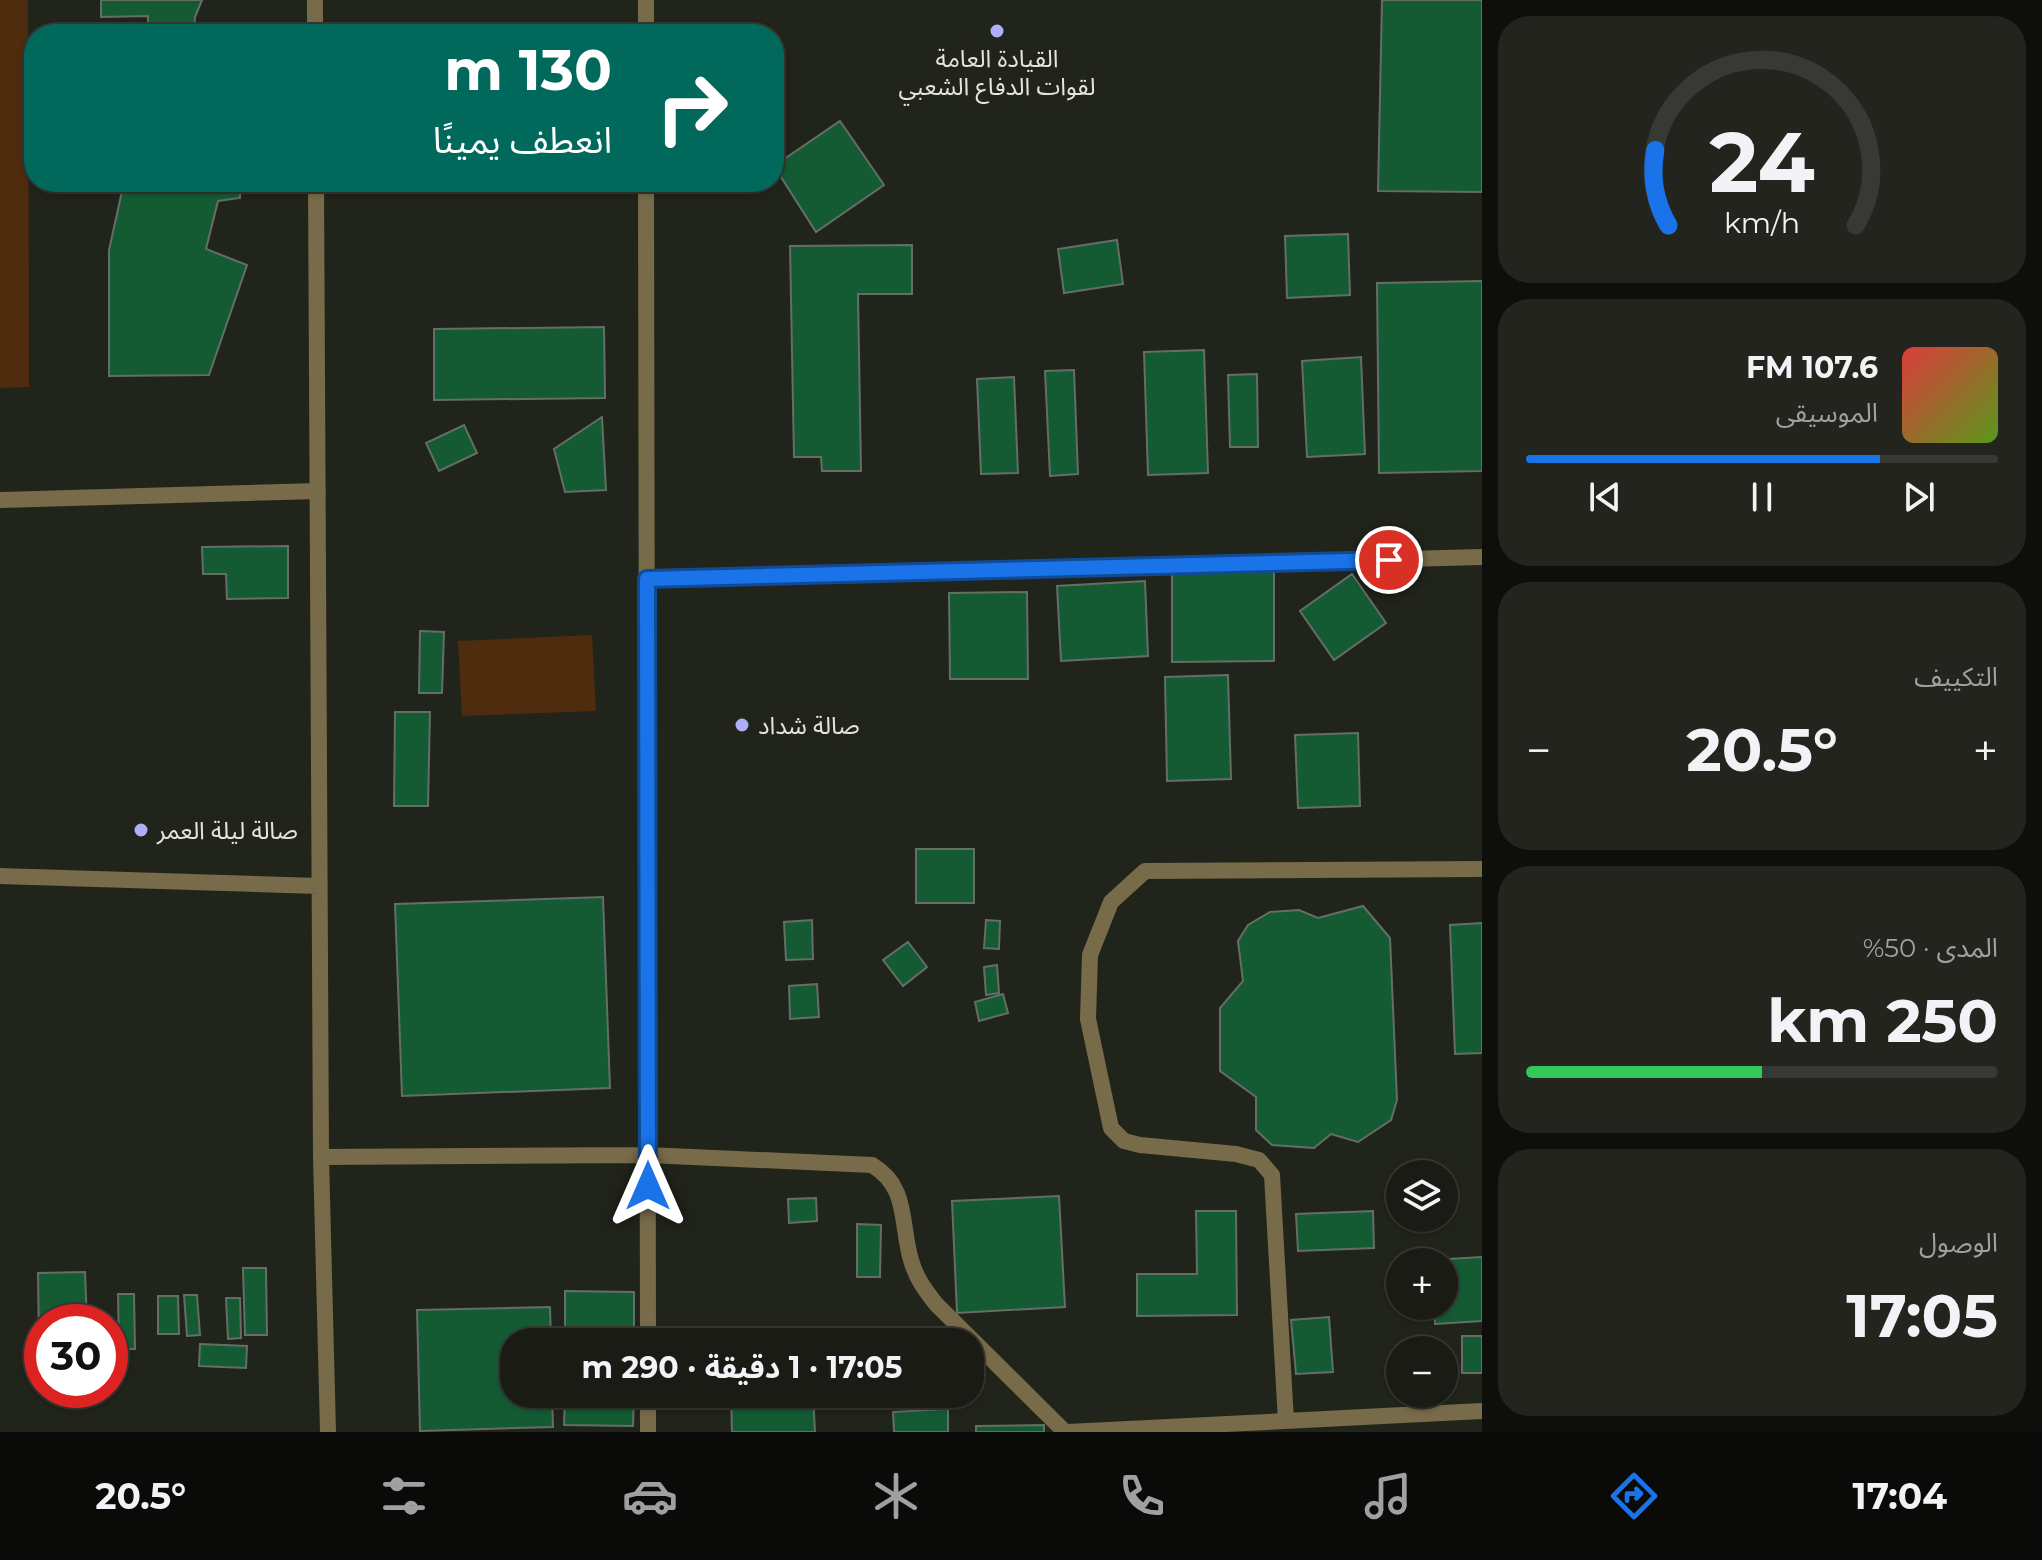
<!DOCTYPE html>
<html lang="ar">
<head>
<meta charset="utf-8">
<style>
  body { margin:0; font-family:Montserrat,"Noto Sans Arabic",sans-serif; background:#22241d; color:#f1f3f6; direction:rtl; height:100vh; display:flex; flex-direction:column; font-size:30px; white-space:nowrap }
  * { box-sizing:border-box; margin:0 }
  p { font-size:26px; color:#9fa1a0 }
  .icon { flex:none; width:44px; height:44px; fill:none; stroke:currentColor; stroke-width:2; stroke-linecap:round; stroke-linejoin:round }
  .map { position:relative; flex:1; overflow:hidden; direction:ltr }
  .details { display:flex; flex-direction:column; gap:16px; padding:16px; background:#0e0f0b; width:560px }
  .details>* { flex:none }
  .hud { position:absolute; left:24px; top:24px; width:760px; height:168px; border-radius:32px; box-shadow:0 2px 6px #0004,0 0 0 2px #373934; direction:rtl; background:#00695c; color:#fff; overflow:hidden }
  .buttons { position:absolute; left:1386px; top:1160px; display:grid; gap:16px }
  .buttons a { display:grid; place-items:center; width:72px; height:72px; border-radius:50%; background:#191b14; box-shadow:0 2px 6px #0004,0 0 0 2px #373934; font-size:40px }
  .speed { position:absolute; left:24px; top:1304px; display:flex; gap:16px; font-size:40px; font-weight:700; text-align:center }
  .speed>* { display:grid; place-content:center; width:104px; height:104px; border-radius:50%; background:#191b14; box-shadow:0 2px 6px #0004,0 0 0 2px #373934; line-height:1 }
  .speed .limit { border:12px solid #d22; background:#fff; color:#111 }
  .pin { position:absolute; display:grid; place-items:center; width:68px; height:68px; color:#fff; margin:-34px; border:4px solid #fff; border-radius:50%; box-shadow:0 2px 8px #0007 }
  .me { position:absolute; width:88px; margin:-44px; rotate:0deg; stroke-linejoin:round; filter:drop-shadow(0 0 6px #0008) }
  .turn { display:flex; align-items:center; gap:28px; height:168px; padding:0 40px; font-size:36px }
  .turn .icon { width:104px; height:104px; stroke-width:2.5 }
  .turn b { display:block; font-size:56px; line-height:68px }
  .big { font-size:60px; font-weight:700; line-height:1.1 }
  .details .widget { flex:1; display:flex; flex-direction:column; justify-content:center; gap:12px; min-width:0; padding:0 28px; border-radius:32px; background:#22241d }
  .details .dial { align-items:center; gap:0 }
  .dial svg { height:208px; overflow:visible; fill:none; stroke:#373934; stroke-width:7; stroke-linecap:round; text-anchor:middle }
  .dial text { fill:#f1f3f6; stroke:none }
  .song { display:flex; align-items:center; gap:24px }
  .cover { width:96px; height:96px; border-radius:12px; background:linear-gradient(135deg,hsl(0 70% 55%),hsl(90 70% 35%)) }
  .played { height:8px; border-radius:4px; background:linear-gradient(90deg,#1a73e8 75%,#373934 75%) }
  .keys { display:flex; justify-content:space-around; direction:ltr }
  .heat { display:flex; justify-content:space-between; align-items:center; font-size:44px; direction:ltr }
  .charge { height:12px; border-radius:6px; background:linear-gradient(90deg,#34c759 50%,#373934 0) }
  .trip { position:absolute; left:500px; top:1328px; width:484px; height:80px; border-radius:32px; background:#191b14; box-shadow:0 2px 6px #0004,0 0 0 2px #373934; font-weight:700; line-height:80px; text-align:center; direction:rtl }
  .tabs { display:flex; height:128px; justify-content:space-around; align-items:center; background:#0a0b08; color:#9fa1a0 }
  .tabs .icon { width:56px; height:56px }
  .tabs .current { color:#1a73e8 }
  .tabs b { font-size:36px; color:#f1f3f6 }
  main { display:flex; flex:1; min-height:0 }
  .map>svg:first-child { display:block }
  .green { fill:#502c0e }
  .building { fill:#145b34; stroke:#646e67; stroke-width:2 }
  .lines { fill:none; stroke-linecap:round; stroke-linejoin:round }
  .minor { stroke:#786b49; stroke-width:16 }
  .route-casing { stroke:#114b97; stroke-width:20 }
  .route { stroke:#1a73e8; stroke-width:14 }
  .poi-dot { fill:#afaefa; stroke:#21241b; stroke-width:3 }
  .labels { text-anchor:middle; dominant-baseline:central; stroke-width:8; stroke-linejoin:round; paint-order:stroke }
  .poi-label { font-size:24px; fill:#e3e5de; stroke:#21241b; text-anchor:start }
</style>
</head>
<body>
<main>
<section class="details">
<div class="widget dial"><svg viewBox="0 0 100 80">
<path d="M14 69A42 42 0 1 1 86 69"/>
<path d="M14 69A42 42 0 0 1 9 40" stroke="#1a73e8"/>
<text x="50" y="56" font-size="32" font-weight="700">24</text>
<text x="50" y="72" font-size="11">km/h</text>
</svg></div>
<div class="widget">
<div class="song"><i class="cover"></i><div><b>107.6 FM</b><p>الموسيقى</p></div></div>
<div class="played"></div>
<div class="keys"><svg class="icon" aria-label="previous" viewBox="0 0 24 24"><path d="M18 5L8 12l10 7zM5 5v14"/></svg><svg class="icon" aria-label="pause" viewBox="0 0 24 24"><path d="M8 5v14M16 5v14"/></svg><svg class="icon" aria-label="next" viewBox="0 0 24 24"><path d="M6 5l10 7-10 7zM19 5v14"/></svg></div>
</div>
<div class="widget"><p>التكييف</p>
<div class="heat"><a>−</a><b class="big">20.5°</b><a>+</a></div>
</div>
<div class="widget"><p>المدى · 50%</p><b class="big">250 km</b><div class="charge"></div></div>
<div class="widget"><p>الوصول</p><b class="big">17:05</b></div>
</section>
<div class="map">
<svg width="1482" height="1432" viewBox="0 0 1482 1432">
  <rect width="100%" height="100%" fill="#21241b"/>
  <!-- green -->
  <path class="green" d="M 0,0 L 28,0 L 29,387 L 0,388 Z
    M 592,635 L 596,711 L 462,716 L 458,641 Z"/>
  <!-- building -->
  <path class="building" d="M 101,0 L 202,0 L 195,17 L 194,34 L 148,34 L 148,16 L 101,17 Z
    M 1382,0 L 1482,0 L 1482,192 L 1378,191 Z
    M 840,121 L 884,185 L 816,232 L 774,166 Z
    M 124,182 L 240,182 L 240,198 L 218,201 L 206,249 L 247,265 L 209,375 L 109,376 L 109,250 Z
    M 1348,234 L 1350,295 L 1287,298 L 1285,236 Z
    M 1117,240 L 1123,284 L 1064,293 L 1058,249 Z
    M 912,245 L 912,294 L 858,294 L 861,471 L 822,471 L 821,457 L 794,457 L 790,246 Z
    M 1482,281 L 1482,471 L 1379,473 L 1377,283 Z
    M 604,327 L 605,398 L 434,400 L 434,329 Z
    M 1204,350 L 1208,473 L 1148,475 L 1144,352 Z
    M 1361,357 L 1365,454 L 1307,457 L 1302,361 Z
    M 1074,370 L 1078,474 L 1050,476 L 1045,371 Z
    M 1257,374 L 1258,447 L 1230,447 L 1228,375 Z
    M 1014,377 L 1018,473 L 981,474 L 977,379 Z
    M 602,417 L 606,490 L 565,492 L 554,449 Z
    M 464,425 L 477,453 L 439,471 L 426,443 Z
    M 288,546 L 288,598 L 227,599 L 226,574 L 203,574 L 202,547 Z
    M 1172,569 L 1274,569 L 1274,661 L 1172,662 Z
    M 1352,574 L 1386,623 L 1334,660 L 1300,611 Z
    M 1145,581 L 1148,656 L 1061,661 L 1057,586 Z
    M 1027,592 L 1028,679 L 950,679 L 949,593 Z
    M 420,631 L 444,632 L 442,693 L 419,693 Z
    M 1228,675 L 1231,779 L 1167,781 L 1165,677 Z
    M 395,712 L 430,712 L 428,806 L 394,806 Z
    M 1358,733 L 1360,806 L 1298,808 L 1295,735 Z
    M 916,849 L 974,849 L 974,903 L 916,903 Z
    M 603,897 L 610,1088 L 402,1096 L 395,904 Z
    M 1363,906 L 1390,938 L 1397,1100 L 1391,1120 L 1358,1142 L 1331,1134 L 1314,1148 L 1272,1145 L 1256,1130 L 1256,1097 L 1220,1071 L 1220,1008 L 1243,981 L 1238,941 L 1248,925 L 1270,912 L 1299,910 L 1318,918 Z
    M 812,920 L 813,959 L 786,960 L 784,922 Z
    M 986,920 L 1000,921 L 999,949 L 984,948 Z
    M 1482,923 L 1482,1053 L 1455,1054 L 1450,925 Z
    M 908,942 L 927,967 L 903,986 L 883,960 Z
    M 997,965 L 999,993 L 986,995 L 984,967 Z
    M 817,984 L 819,1017 L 790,1019 L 789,986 Z
    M 1003,994 L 1008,1013 L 979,1021 L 975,1002 Z
    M 1059,1196 L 1065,1307 L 957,1313 L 952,1201 Z
    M 816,1198 L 817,1221 L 789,1223 L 788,1199 Z
    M 1196,1211 L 1236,1211 L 1237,1315 L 1137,1316 L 1137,1274 L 1197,1274 Z
    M 1373,1211 L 1374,1248 L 1298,1251 L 1296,1214 Z
    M 857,1224 L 881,1225 L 880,1277 L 857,1277 Z
    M 1482,1257 L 1482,1321 L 1435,1324 L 1434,1306 L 1444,1306 L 1444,1262 L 1432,1260 Z
    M 243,1268 L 266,1268 L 267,1335 L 245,1335 Z
    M 85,1272 L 87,1322 L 42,1322 L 42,1342 L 39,1342 L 38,1273 Z
    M 565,1291 L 634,1292 L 634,1342 L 565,1342 Z
    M 118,1294 L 134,1294 L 135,1349 L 119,1349 Z
    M 184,1295 L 197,1295 L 200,1335 L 187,1336 Z
    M 158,1296 L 178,1296 L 179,1334 L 158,1334 Z
    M 226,1298 L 240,1298 L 241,1338 L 228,1339 Z
    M 550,1307 L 551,1342 L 514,1342 L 514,1394 L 552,1394 L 553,1427 L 420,1431 L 417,1310 Z
    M 1329,1317 L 1333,1372 L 1296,1374 L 1291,1320 Z
    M 1462,1336 L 1482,1336 L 1482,1373 L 1462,1373 Z
    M 200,1344 L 247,1346 L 246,1368 L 199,1366 Z
    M 565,1394 L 634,1394 L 633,1426 L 564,1425 Z
    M 731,1394 L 813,1394 L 815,1432 L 732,1432 Z
    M 948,1409 L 948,1432 L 894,1432 L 893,1412 Z
    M 1044,1425 L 1044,1432 L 976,1432 L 976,1426 Z"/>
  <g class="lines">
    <!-- minor -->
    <path class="minor" d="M 315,0 L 315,34
      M 646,0 L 646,34
      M 316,182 L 321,1157 L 328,1432
      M 646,182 L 648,1342
      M 0,500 L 318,491
      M 647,579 L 1482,557
      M 0,876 L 319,886
      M 321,1157 L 648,1155 L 872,1165 C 909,1187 900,1223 911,1260 C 916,1278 925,1290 936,1304 L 1065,1432
      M 648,1394 L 648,1432
      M 1286,1421 L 1272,1175 L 1259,1160 L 1236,1154 L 1140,1145 L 1124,1141 L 1111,1128 L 1088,1019 L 1090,955 L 1111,902 L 1145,871 L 1482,869
      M 1068,1432 L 1482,1411"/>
  </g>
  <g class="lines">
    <!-- route casing -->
    <g class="route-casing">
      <path id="route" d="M 648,1186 L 647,579 L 1389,560"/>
    </g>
    <!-- route -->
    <use href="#route" class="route"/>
  </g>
  <!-- markers -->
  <g class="poi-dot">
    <circle cx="997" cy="31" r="8"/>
    <circle cx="742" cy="725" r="8"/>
    <circle cx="141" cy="830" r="8"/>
  </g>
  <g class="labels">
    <!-- poi labels -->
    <g class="poi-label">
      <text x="997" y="58" text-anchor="middle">القيادة العامة<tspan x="997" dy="28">لقوات الدفاع الشعبي</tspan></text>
      <text x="758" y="725">صالة شداد</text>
      <text x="157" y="830">صالة ليلة العمر</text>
    </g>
  </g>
</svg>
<div class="buttons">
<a><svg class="icon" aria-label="layers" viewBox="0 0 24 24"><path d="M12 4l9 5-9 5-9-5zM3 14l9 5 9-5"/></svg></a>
<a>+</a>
<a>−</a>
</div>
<div class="speed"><div class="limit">30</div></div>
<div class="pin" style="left:1389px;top:560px;background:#d93025"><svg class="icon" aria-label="arrive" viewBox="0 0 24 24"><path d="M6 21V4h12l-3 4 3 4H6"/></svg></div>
<svg class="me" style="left:648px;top:1186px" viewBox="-20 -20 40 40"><path d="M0-17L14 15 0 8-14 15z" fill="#1a73e8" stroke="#fff" stroke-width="4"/></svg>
<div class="trip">17:05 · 1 دقيقة · 290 m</div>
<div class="hud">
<div class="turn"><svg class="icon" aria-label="right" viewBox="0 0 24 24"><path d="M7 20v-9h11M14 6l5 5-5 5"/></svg><div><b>130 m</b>انعطف يمينًا</div></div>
</div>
</div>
</main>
<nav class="tabs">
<b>17:04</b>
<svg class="icon current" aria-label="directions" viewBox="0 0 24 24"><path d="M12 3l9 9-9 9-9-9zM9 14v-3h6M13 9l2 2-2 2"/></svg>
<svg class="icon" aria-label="music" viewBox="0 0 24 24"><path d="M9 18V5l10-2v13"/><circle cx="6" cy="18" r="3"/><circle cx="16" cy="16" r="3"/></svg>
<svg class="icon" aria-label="phone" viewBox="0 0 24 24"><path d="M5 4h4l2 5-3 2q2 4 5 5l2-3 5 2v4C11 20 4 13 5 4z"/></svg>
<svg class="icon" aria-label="climate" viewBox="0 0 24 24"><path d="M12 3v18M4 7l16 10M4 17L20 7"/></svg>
<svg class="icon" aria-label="car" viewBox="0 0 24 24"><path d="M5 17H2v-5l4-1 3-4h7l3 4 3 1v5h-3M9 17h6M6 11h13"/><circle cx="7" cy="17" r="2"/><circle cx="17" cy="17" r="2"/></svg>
<svg class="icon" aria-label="filters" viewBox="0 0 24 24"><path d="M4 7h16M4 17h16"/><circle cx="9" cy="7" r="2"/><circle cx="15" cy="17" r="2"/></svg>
<b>20.5°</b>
</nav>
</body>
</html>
